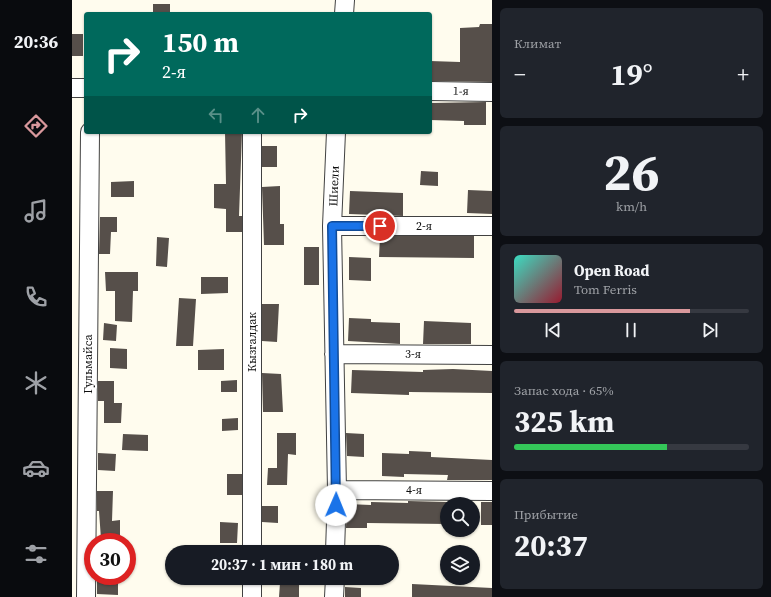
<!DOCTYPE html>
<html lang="ru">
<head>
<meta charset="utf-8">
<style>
  body { margin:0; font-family:"Source Serif 4",serif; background:#20242c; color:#f1f3f6; height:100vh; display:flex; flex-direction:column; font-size:15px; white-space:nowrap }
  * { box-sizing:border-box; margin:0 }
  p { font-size:13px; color:#9ea1a6 }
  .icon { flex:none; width:22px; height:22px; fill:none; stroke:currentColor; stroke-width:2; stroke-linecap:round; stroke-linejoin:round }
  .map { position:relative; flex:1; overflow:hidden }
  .sheet { display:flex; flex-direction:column; gap:8px; padding:8px; background:#0d0f14; width:279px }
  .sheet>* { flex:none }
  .top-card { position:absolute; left:12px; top:12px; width:348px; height:122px; border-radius:4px; box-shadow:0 1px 3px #0004; background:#00695c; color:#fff; overflow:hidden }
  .tools { position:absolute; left:368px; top:497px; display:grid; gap:8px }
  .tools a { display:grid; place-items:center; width:40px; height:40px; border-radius:50%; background:#171b24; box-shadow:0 1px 3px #0004; font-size:20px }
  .speed { position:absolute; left:12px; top:533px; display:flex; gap:8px; font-size:20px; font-weight:700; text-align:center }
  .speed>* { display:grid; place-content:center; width:52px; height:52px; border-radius:50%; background:#171b24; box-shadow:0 1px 3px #0004; line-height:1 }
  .speed .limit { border:6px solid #d22; background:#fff; color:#111 }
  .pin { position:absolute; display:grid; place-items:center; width:34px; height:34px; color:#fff; margin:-17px; border:2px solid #fff; border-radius:50%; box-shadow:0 1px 4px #0007 }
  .me { position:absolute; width:44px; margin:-22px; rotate:1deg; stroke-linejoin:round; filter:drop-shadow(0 0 3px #0008) }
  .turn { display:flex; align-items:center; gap:14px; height:84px; padding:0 12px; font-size:18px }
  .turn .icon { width:52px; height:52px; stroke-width:2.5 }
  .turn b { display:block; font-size:28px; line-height:34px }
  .lanes { display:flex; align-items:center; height:38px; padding:0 12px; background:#0003; justify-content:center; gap:20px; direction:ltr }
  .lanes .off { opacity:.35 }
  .big { font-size:30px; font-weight:700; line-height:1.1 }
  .sheet .card { flex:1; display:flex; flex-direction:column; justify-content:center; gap:6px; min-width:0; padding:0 14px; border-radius:6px; background:#20242c }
  .sheet .dial { align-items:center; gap:0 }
  .dial b { font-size:52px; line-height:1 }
  .song { display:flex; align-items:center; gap:12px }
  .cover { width:48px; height:48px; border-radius:6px; background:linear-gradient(135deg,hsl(170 70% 55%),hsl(350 70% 35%)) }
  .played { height:4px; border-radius:2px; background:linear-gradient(90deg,#d9989c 75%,#363941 75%) }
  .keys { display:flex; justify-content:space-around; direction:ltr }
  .heat { display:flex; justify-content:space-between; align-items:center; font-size:22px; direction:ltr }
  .charge { height:6px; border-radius:3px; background:linear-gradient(90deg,#34c759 65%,#363941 0) }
  .trip { position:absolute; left:93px; top:545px; width:234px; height:40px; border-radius:20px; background:#171b24; box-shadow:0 1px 3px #0004; font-weight:700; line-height:40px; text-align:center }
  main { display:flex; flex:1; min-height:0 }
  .dock { display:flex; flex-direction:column; width:72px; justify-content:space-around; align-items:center; background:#090b0e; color:#9ea1a6 }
  .dock .icon { width:28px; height:28px }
  .dock .selected { color:#d9989c }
  .dock b { font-size:18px; color:#f1f3f6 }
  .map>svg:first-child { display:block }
  .building { fill:#564f4a }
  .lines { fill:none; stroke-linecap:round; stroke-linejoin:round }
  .minor-casing { stroke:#414141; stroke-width:20 }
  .minor { stroke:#fff; stroke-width:18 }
  .route-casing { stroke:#114b97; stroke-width:10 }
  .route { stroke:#1a73e8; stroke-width:7 }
  .labels { text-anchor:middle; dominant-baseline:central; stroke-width:4; stroke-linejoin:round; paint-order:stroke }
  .street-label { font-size:12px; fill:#0e0e0e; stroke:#fff }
</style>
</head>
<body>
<main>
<nav class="dock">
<b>20:36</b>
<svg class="icon selected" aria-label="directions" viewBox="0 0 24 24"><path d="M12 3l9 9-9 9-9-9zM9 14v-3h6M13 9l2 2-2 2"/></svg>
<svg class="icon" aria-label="music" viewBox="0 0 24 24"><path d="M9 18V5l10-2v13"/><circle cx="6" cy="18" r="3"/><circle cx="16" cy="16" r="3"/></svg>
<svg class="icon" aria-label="phone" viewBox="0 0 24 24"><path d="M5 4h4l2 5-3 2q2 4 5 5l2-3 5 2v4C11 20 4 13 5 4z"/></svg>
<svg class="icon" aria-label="climate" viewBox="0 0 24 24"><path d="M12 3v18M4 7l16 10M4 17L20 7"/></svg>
<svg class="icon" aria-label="car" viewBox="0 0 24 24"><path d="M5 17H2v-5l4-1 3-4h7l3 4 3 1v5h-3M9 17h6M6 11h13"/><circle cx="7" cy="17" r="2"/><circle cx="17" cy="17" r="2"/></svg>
<svg class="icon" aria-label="filters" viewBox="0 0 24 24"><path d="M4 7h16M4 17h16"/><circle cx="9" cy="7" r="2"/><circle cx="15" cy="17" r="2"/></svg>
</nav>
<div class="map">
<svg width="420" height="597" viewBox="0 0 420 597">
  <rect width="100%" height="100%" fill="#fffcee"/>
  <!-- building -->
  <path class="building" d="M 81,4 L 98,4 L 98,14 L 81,14 Z
    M 408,24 L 420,24 L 420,82 L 358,81 L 358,61 L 388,62 L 388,28 L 407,27 Z
    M 0,34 L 11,34 L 11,56 L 0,56 Z
    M 414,102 L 414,125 L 392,125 L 392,121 L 358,120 L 358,103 Z
    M 153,132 L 170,132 L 167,216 L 170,216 L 170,232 L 154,232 L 154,209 L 142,208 L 142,184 L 154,184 Z
    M 190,146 L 205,146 L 205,167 L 190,167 Z
    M 349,171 L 366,172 L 366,186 L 348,185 Z
    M 62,181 L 62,197 L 39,197 L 39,182 Z
    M 208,186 L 208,224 L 212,224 L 212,245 L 192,245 L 190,187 Z
    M 396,190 L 420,191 L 420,214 L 395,213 Z
    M 278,191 L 331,193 L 331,216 L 277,214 Z
    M 28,217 L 45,217 L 45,232 L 39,232 L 38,254 L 27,254 Z
    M 308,236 L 402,236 L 402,258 L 307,257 Z
    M 85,237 L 97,238 L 95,267 L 84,266 Z
    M 232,247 L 247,247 L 247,285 L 232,285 Z
    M 277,257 L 299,258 L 299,281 L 277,280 Z
    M 33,272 L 66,272 L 66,291 L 61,291 L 60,322 L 43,321 L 43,291 L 34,291 Z
    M 129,277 L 156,277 L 156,293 L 129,294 Z
    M 107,298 L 124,299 L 121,346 L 104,346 Z
    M 190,304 L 207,304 L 205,342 L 190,341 Z
    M 277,318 L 299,319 L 299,322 L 328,323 L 328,344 L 276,341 Z
    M 352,321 L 399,323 L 399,344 L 351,344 Z
    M 32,323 L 45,325 L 44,341 L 31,340 Z
    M 38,348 L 55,349 L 55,369 L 38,368 Z
    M 152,349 L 152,370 L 126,370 L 126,350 Z
    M 381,369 L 420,371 L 420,393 L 337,392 L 337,395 L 279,393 L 280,370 L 351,372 L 351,370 Z
    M 190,373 L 209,374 L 211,412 L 191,412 Z
    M 165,380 L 165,392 L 149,392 L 149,381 Z
    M 26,381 L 42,381 L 42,403 L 50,403 L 49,423 L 32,423 L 32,401 L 26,401 Z
    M 166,418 L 166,430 L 150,431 L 150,419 Z
    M 205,433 L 224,433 L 224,455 L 216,454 L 215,485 L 195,485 L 196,468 L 205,468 Z
    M 274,433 L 292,434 L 292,457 L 275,456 Z
    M 51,434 L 76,435 L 76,451 L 50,450 Z
    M 337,451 L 359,452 L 359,457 L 420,460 L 420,480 L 375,480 L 376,475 L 332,474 L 332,477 L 310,476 L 310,453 L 337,454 Z
    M 26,453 L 44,454 L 43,471 L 26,470 Z
    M 155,474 L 170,474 L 170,495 L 155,495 Z
    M 25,491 L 41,491 L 40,521 L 48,520 L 48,542 L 31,542 L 31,539 L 29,539 L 27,511 L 25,511 Z
    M 336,501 L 375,502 L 375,524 L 295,523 L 295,528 L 274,528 L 275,504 L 299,505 L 299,502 L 336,503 Z
    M 409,502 L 420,502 L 420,525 L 409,525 Z
    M 190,506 L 206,506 L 206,523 L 190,522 Z
    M 148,522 L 166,523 L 165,543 L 148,543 Z
    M 25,577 L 46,578 L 46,595 L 25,594 Z
    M 208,583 L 227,584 L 227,597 L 207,597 Z
    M 340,584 L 420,588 L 420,597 L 340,597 Z
    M 273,587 L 289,588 L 289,597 L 273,597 Z"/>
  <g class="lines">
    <!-- minor casing -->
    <g class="minor-casing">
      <path id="minor" d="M 272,14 L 273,0
        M 0,88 L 14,88
        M 358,91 L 420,92
        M 260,226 L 420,226
        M 262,354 L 420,355
        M 265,490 L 420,491
        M 180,552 L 180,132
        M 263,552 L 265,490 L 260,226 L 264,132
        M 14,597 L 18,132
        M 180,597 L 180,578
        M 262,597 L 263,578"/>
    </g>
    <!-- minor -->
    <use href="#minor" class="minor"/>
  </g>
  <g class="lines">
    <!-- route casing -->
    <g class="route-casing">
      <path id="route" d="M 264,505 L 260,226 L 308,226"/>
    </g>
    <!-- route -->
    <use href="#route" class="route"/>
  </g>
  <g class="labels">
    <!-- street labels -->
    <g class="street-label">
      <text transform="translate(389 91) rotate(1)">1-я</text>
      <text transform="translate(262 186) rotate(-88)">Шиели</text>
      <text x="352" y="226">2-я</text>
      <text transform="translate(180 342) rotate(-90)">Кызгалдак</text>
      <text x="341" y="354">3-я</text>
      <text transform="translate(16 364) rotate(-90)">Гульмайса</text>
      <text x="342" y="490">4-я</text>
    </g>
  </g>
</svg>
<div class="tools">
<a><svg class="icon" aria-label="search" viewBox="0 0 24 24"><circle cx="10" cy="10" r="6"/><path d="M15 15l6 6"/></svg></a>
<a><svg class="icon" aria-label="layers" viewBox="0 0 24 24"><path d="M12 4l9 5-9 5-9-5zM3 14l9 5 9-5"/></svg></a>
</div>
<div class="speed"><div class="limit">30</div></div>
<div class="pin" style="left:308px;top:226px;background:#d93025"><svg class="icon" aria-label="arrive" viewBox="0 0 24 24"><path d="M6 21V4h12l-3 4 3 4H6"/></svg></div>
<svg class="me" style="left:264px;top:505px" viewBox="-20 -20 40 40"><circle r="19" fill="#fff"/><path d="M0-13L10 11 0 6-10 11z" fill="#1a73e8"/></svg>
<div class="trip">20:37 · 1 мин · 180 m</div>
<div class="top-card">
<div class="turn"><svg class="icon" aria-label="right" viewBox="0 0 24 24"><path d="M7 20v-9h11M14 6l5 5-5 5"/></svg><div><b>150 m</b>2-я</div></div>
<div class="lanes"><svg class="icon off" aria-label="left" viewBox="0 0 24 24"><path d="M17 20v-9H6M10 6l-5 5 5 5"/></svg><svg class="icon off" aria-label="ahead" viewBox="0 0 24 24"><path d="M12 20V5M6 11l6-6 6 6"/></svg><svg class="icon" aria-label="right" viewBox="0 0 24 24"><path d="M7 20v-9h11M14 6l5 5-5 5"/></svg></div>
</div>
</div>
<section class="sheet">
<div class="card"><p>Климат</p>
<div class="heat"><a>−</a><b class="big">19°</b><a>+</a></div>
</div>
<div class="card dial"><b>26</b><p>km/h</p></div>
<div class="card">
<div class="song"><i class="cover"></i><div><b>Open Road</b><p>Tom Ferris</p></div></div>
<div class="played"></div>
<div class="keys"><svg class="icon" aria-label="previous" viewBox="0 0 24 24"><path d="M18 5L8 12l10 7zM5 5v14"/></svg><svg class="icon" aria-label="pause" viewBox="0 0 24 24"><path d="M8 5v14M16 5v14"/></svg><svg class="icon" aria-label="next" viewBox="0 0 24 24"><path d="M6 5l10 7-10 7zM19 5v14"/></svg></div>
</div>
<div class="card"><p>Запас хода · 65%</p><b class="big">325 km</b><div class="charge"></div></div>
<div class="card"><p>Прибытие</p><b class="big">20:37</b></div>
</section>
</main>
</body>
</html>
